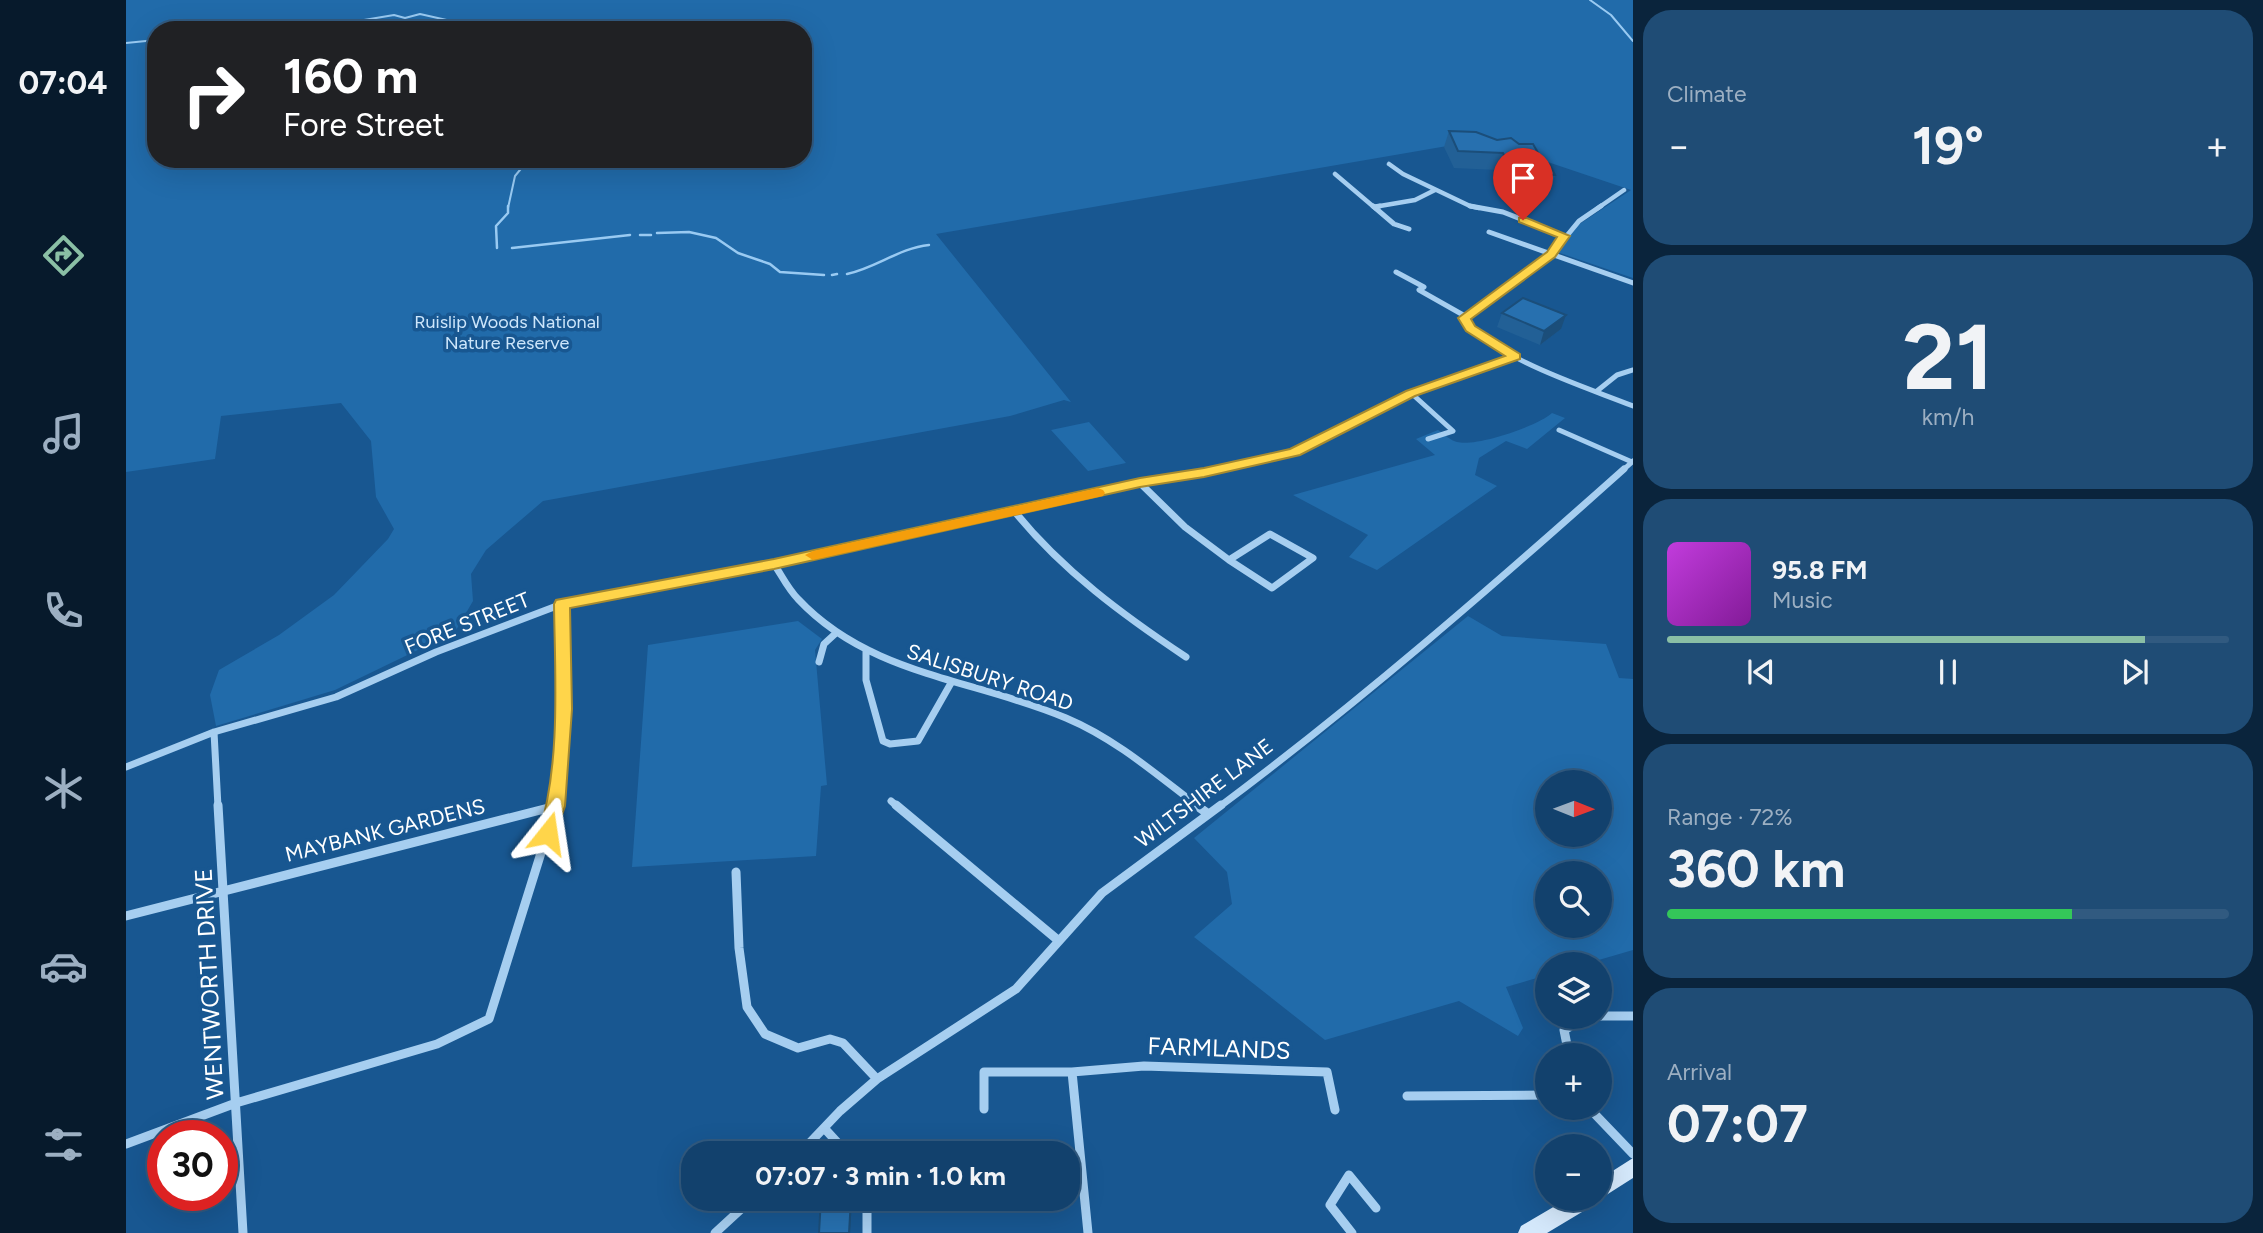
<!DOCTYPE html>
<html lang="en">
<head>
<meta charset="utf-8">
<style>
  body { margin:0; font-family:Figtree,sans-serif; background:#1f4c75; color:#f1f3f6; height:100vh; display:flex; flex-direction:column; font-size:26px; white-space:nowrap }
  * { box-sizing:border-box; margin:0 }
  p { font-size:23px; color:#9cafc2 }
  .icon { flex:none; width:38px; height:38px; fill:none; stroke:currentColor; stroke-width:2; stroke-linecap:round; stroke-linejoin:round }
  .map { position:relative; flex:1; overflow:hidden }
  .drawer { display:flex; flex-direction:column; gap:10px; padding:10px; background:#0a243c; width:630px }
  .drawer>* { flex:none }
  .banner { position:absolute; left:21px; top:21px; width:665px; height:147px; border-radius:28px; box-shadow:0 7px 28px #0002,0 0 0 2px #315a80; background:#202124; color:#fff; overflow:hidden }
  .needle { width:46px; rotate:91deg }
  .fabs { position:absolute; left:1409px; top:770px; display:grid; gap:14px }
  .fabs a { display:grid; place-items:center; width:77px; height:77px; border-radius:50%; background:#12416d; box-shadow:0 7px 28px #0002,0 0 0 2px #315a80; font-size:35px }
  .speed { position:absolute; left:21px; top:1120px; display:flex; gap:14px; font-size:35px; font-weight:700; text-align:center }
  .speed>* { display:grid; place-content:center; width:91px; height:91px; border-radius:50%; background:#12416d; box-shadow:0 7px 28px #0002,0 0 0 2px #315a80; line-height:1 }
  .speed .limit { border:10px solid #d22; background:#fff; color:#111 }
  .pin { position:absolute; display:grid; place-items:center; width:60px; height:60px; color:#fff; margin:-72px -30px; border-radius:50% 50% 50% 0; rotate:-45deg; box-shadow:0 0 7px #0007 }
  .pin .icon { rotate:45deg }
  .me { position:absolute; width:77px; margin:-38px; rotate:15deg; stroke-linejoin:round; filter:drop-shadow(0 0 5px #0008) }
  .turn { display:flex; align-items:center; gap:24px; height:147px; padding:0 21px; font-size:32px }
  .turn .icon { width:91px; height:91px; stroke-width:2.5 }
  .turn b { display:block; font-size:49px; line-height:60px }
  .big { font-size:52px; font-weight:700; line-height:1.1 }
  .drawer .card { flex:1; display:flex; flex-direction:column; justify-content:center; gap:10px; min-width:0; padding:0 24px; border-radius:28px; background:#1f4c75 }
  .drawer .dial { align-items:center; gap:0 }
  .dial b { font-size:91px; line-height:1 }
  .song { display:flex; align-items:center; gap:21px }
  .cover { width:84px; height:84px; border-radius:10px; background:linear-gradient(135deg,hsl(290 70% 55%),hsl(290 70% 35%)) }
  .played { height:7px; border-radius:4px; background:linear-gradient(90deg,#8abfa5 85%,#315a80 85%) }
  .keys { display:flex; justify-content:space-around; direction:ltr }
  .heat { display:flex; justify-content:space-between; align-items:center; font-size:38px; direction:ltr }
  .charge { height:10px; border-radius:5px; background:linear-gradient(90deg,#34c759 72%,#315a80 0) }
  .trip { position:absolute; left:555px; top:1141px; width:399px; height:70px; border-radius:28px; background:#12416d; box-shadow:0 7px 28px #0002,0 0 0 2px #315a80; font-weight:700; line-height:70px; text-align:center }
  main { display:flex; flex:1; min-height:0 }
  .tab-bar { display:flex; flex-direction:column; width:126px; justify-content:space-around; align-items:center; background:#071a2c; color:#9cafc2 }
  .tab-bar .icon { width:49px; height:49px }
  .tab-bar .active { color:#8abfa5 }
  .tab-bar b { font-size:32px; color:#f1f3f6 }
  .map>svg:first-child { display:block }
  .green { fill:#216baa; fill-rule:evenodd }
  .lines { fill:none; stroke-linecap:round; stroke-linejoin:round }
  .stream-far1 { stroke:#99caf2; stroke-width:2 }
  .stream { stroke:#99caf2; stroke-width:2.5 }
  .minor-far3 { stroke:#a6cef0; stroke-width:4.5 }
  .minor-far2 { stroke:#a6cef0; stroke-width:5 }
  .minor-far1 { stroke:#a6cef0; stroke-width:7 }
  .minor { stroke:#a6cef0; stroke-width:9 }
  .secondary { fill:#d4e8fb; fill-rule:evenodd }
  .wall { fill:#226096 }
  .shaded-wall { fill:#1b4e7a }
  .building { fill:#2770af; stroke:#1b4e7a; stroke-width:2 }
  .route { fill:#ffd54a; stroke:#a68a30; stroke-width:2 }
  .slow { fill:#f59e0b }
  .labels { text-anchor:middle; dominant-baseline:central; stroke-width:7; stroke-linejoin:round; paint-order:stroke }
  .far-park-label { font-size:18px; fill:#cde6fb; stroke:#185791 }
  .street-label { font-size:21px; fill:#fff; stroke:#185791 }
  .near-street-label { font-size:24px; fill:#fff; stroke:#185791 }
</style>
</head>
<body>
<main>
<nav class="tab-bar">
<b>07:04</b>
<svg class="icon active" aria-label="directions" viewBox="0 0 24 24"><path d="M12 3l9 9-9 9-9-9zM9 14v-3h6M13 9l2 2-2 2"/></svg>
<svg class="icon" aria-label="music" viewBox="0 0 24 24"><path d="M9 18V5l10-2v13"/><circle cx="6" cy="18" r="3"/><circle cx="16" cy="16" r="3"/></svg>
<svg class="icon" aria-label="phone" viewBox="0 0 24 24"><path d="M5 4h4l2 5-3 2q2 4 5 5l2-3 5 2v4C11 20 4 13 5 4z"/></svg>
<svg class="icon" aria-label="climate" viewBox="0 0 24 24"><path d="M12 3v18M4 7l16 10M4 17L20 7"/></svg>
<svg class="icon" aria-label="car" viewBox="0 0 24 24"><path d="M5 17H2v-5l4-1 3-4h7l3 4 3 1v5h-3M9 17h6M6 11h13"/><circle cx="7" cy="17" r="2"/><circle cx="17" cy="17" r="2"/></svg>
<svg class="icon" aria-label="filters" viewBox="0 0 24 24"><path d="M4 7h16M4 17h16"/><circle cx="9" cy="7" r="2"/><circle cx="15" cy="17" r="2"/></svg>
</nav>
<div class="map">
<svg width="1507" height="1233" viewBox="0 0 1507 1233">
  <rect width="100%" height="100%" fill="#185791"/>
  <!-- green -->
  <path class="green" d="M 0,0 L 1507,0 L 1507,278 L 1431,252 L 1440,233 L 1505,190 L 1356,140 L 810,234 L 945,402 L 938,400 L 884,416 L 417,501 L 360,550 L 345,574 L 347,601 L 329,632 L 209,690 L 90,726 L 84,695 L 93,670 L 153,635 L 208,595 L 262,539 L 268,529 L 250,497 L 245,441 L 215,403 L 95,416 L 89,459 L 0,472 ZM 30,30 L 677,30 L 677,159 L 30,159 Z
    M 1426,413 L 1439,418 L 1401,449 L 1380,441 L 1353,458 L 1349,475 L 1371,486 L 1251,570 L 1223,557 L 1242,535 L 1167,495 L 1309,455 L 1290,439 L 1312,430 C 1318,434 1325,441 1331,442 C 1350,447 1412,426 1426,413 Z
    M 963,422 L 1000,463 L 962,471 L 925,430 Z
    M 1342,616 L 1376,636 L 1480,644 L 1493,678 L 1507,679 L 1507,950 L 1459,964 L 1421,964 L 1421,975 L 1380,987 L 1397,1028 L 1392,1036 L 1333,1001 L 1199,1040 L 1068,937 L 1106,904 L 1101,872 L 1068,838 ZM 1421,782 L 1474,782 L 1474,835 L 1421,835 ZM 1421,873 L 1474,873 L 1474,926 L 1421,926 Z
    M 672,621 L 696,639 L 689,650 L 701,785 L 695,786 L 690,856 L 506,867 L 522,645 Z"/>
  <g class="lines">
    <!-- stream-far1 -->
    <path class="stream-far1" d="M 1464,0 L 1485,15 L 1507,41
      M 91,30 L 131,23 L 208,25 L 268,15 L 279,18 L 294,14 L 365,30
      M 0,43 L 30,40
      M 382,208 L 389,176 L 403,159"/>
    <!-- stream -->
    <path class="stream" d="M 531,233 L 563,232 L 590,238 L 612,253 L 644,264 L 654,272 L 698,275
      M 514,235 L 525,235
      M 371,248 L 370,226 L 382,213 L 382,206
      M 386,248 L 504,235
      M 721,274 C 750,268 773,248 803,245
      M 706,275 L 711,274"/>
    <!-- minor-far3 -->
    <path class="minor-far3" d="M 1263,164 L 1277,174 L 1344,206 L 1353,208
      M 1209,174 L 1249,208
      M 1248,207 L 1289,200 L 1309,190
      M 1472,208 L 1498,190"/>
    <!-- minor-far2 -->
    <path class="minor-far2" d="M 1247,206 L 1268,224 L 1283,229
      M 1344,206 L 1377,212 L 1438,236
      M 1475,206 L 1453,221 L 1425,255 L 1338,319 C 1372,360 1457,386 1507,406
      M 1248,207 L 1254,206
      M 1363,232 L 1507,283
      M 1270,272 L 1298,287 L 1293,290 L 1339,316
      M 1471,391 L 1491,375 L 1507,370
      M 1285,393 L 1327,431 L 1302,439
      M 1433,430 L 1506,462
      M 1086,471 L 1169,452 L 1285,393 L 1389,356
      M 1496,471 L 1507,461"/>
    <!-- minor-far1 -->
    <path class="minor-far1" d="M 1014,483 L 1059,527 L 1103,560
      M 889,512 C 937,571 997,615 1060,657
      M 1144,534 L 1187,558 L 1146,588 L 1103,560 Z
      M 648,564 C 656,576 662,589 672,599 C 744,676 849,679 940,718 C 990,739 1031,775 1073,807
      M 740,650 L 740,680 L 757,741 L 764,744 L 792,741 L 825,683
      M 693,662 L 698,644 L 710,633
      M 88,732 L 92,807
      M 0,767 L 88,732 L 210,697 L 310,652 L 436,604 L 648,564 L 1014,483 L 1094,469
      M 765,801 L 772,807
      M 430,807 L 437,709 L 436,604
      M 1093,807 C 1234,702 1367,586 1498,469"/>
    <!-- minor -->
    <path class="minor" d="M 92,805 L 117,1233
      M 770,805 L 933,941
      M 1070,805 L 1081,813
      M 610,872 L 613,948 L 621,1007 L 639,1034 L 672,1048 L 704,1039 L 717,1043 L 751,1079
      M 0,916 L 430,806
      M 1474,1016 L 1507,1016
      M 1443,1055 L 1438,1030 L 1461,1017
      M 946,1072 L 962,1233
      M 1281,1096 L 1421,1095
      M 1463,1108 L 1507,1154
      M 858,1109 L 858,1072 L 946,1072 L 1018,1066 L 1201,1072 L 1209,1110
      M 699,1129 L 721,1153
      M 0,1144 L 110,1103 L 311,1044 L 363,1019 L 430,805
      M 674,1153 L 714,1111 L 751,1079 L 890,989 L 976,893 L 1095,805
      M 741,1199 L 741,1233
      M 589,1233 L 626,1199
      M 1226,1233 L 1204,1205 L 1223,1175 L 1250,1208"/>
    <!-- secondary -->
    <path class="secondary" d="M 1507,1158 L 1507,1178 L 1474,1199 L 1472,1199 L 1474,1179 Z
      M 1441,1199 L 1469,1199 L 1466,1206 L 1421,1233 L 1392,1233 L 1395,1226 Z"/>
  </g>
  <!-- wall -->
  <path class="wall" d="M 1323,131 L 1419,165 L 1429,175 L 1424,192 L 1382,190 L 1372,170 L 1328,168 L 1318,147 Z
    M 1376,313 L 1435,329 L 1414,345 L 1371,327 Z"/>
  <!-- shaded-wall -->
  <path class="shaded-wall" d="M 1440,315 L 1435,329 L 1414,345 L 1418,331 Z
    M 725,1199 L 726,1199 L 724,1233 L 723,1233 Z"/>
  <!-- building -->
  <path class="building" d="M 1323,131 L 1350,132 L 1371,140 L 1385,138 L 1393,144 L 1407,144 L 1419,165 L 1424,165 L 1429,175 L 1387,173 L 1377,153 L 1332,151 Z
    M 1397,298 L 1440,315 L 1418,331 L 1376,313 Z
    M 695,1199 L 725,1199 L 723,1233 L 693,1233 Z"/>
  <!-- route -->
  <path class="route" d="M 1393,218 L 1401,218 L 1444,236 L 1429,257 L 1345,319 L 1349,326 L 1394,354 L 1394,359 L 1289,396 L 1174,455 L 1078,477 L 1014,487 L 648,569 L 444,608 L 446,709 L 439,806 L 428,838 L 415,838 L 413,833 C 435,763 429,677 428,604 L 430,600 L 648,559 L 1014,478 L 1078,468 L 1164,449 L 1280,391 L 1379,356 L 1340,331 L 1332,318 L 1421,252 L 1431,237 L 1393,222 Z"/>
  <!-- slow -->
  <path class="slow" d="M 972,488 L 977,490 L 979,493 L 977,496 L 687,560 L 679,555 L 687,551 Z"/>
  <g class="labels">
    <!-- far-park labels -->
    <g class="far-park-label">
      <text x="381" y="322">Ruislip Woods National<tspan x="381" dy="21">Nature Reserve</tspan></text>
    </g>
    <!-- street labels -->
    <g class="street-label">
      <text transform="translate(341 623) rotate(-22)">FORE STREET</text>
      <text transform="translate(864 677) rotate(18)">SALISBURY ROAD</text>
      <text transform="translate(1078 793) rotate(-37)">WILTSHIRE LANE</text>
      <text transform="translate(259 830) rotate(-14)">MAYBANK GARDENS</text>
    </g>
    <!-- near-street labels -->
    <g class="near-street-label">
      <text transform="translate(83 984) rotate(-93)">WENTWORTH DRIVE</text>
      <text transform="translate(1093 1048) rotate(2)">FARMLANDS</text>
    </g>
  </g>
</svg>
<div class="fabs">
<a><svg class="needle" viewBox="-14 -14 28 28"><path d="M0-13l5 13h-10z" fill="#e53935"/><path d="M0 13l5-13h-10z" fill="#9cafc2"/></svg></a>
<a><svg class="icon" aria-label="search" viewBox="0 0 24 24"><circle cx="10" cy="10" r="6"/><path d="M15 15l6 6"/></svg></a>
<a><svg class="icon" aria-label="layers" viewBox="0 0 24 24"><path d="M12 4l9 5-9 5-9-5zM3 14l9 5 9-5"/></svg></a>
<a>+</a>
<a>−</a>
</div>
<div class="speed"><div class="limit">30</div></div>
<div class="pin" style="left:1397px;top:220px;background:#d93025"><svg class="icon" aria-label="arrive" viewBox="0 0 24 24"><path d="M6 21V4h12l-3 4 3 4H6"/></svg></div>
<svg class="me" style="left:422px;top:833px" viewBox="-20 -20 40 40"><path d="M0-17L14 15 0 8-14 15z" fill="#ffd54a" stroke="#fff" stroke-width="4"/></svg>
<div class="trip">07:07 · 3 min · 1.0 km</div>
<div class="banner">
<div class="turn"><svg class="icon" aria-label="right" viewBox="0 0 24 24"><path d="M7 20v-9h11M14 6l5 5-5 5"/></svg><div><b>160 m</b>Fore Street</div></div>
</div>
</div>
<section class="drawer">
<div class="card"><p>Climate</p>
<div class="heat"><a>−</a><b class="big">19°</b><a>+</a></div>
</div>
<div class="card dial"><b>21</b><p>km/h</p></div>
<div class="card">
<div class="song"><i class="cover"></i><div><b>95.8 FM</b><p>Music</p></div></div>
<div class="played"></div>
<div class="keys"><svg class="icon" aria-label="previous" viewBox="0 0 24 24"><path d="M18 5L8 12l10 7zM5 5v14"/></svg><svg class="icon" aria-label="pause" viewBox="0 0 24 24"><path d="M8 5v14M16 5v14"/></svg><svg class="icon" aria-label="next" viewBox="0 0 24 24"><path d="M6 5l10 7-10 7zM19 5v14"/></svg></div>
</div>
<div class="card"><p>Range · 72%</p><b class="big">360 km</b><div class="charge"></div></div>
<div class="card"><p>Arrival</p><b class="big">07:07</b></div>
</section>
</main>
</body>
</html>
